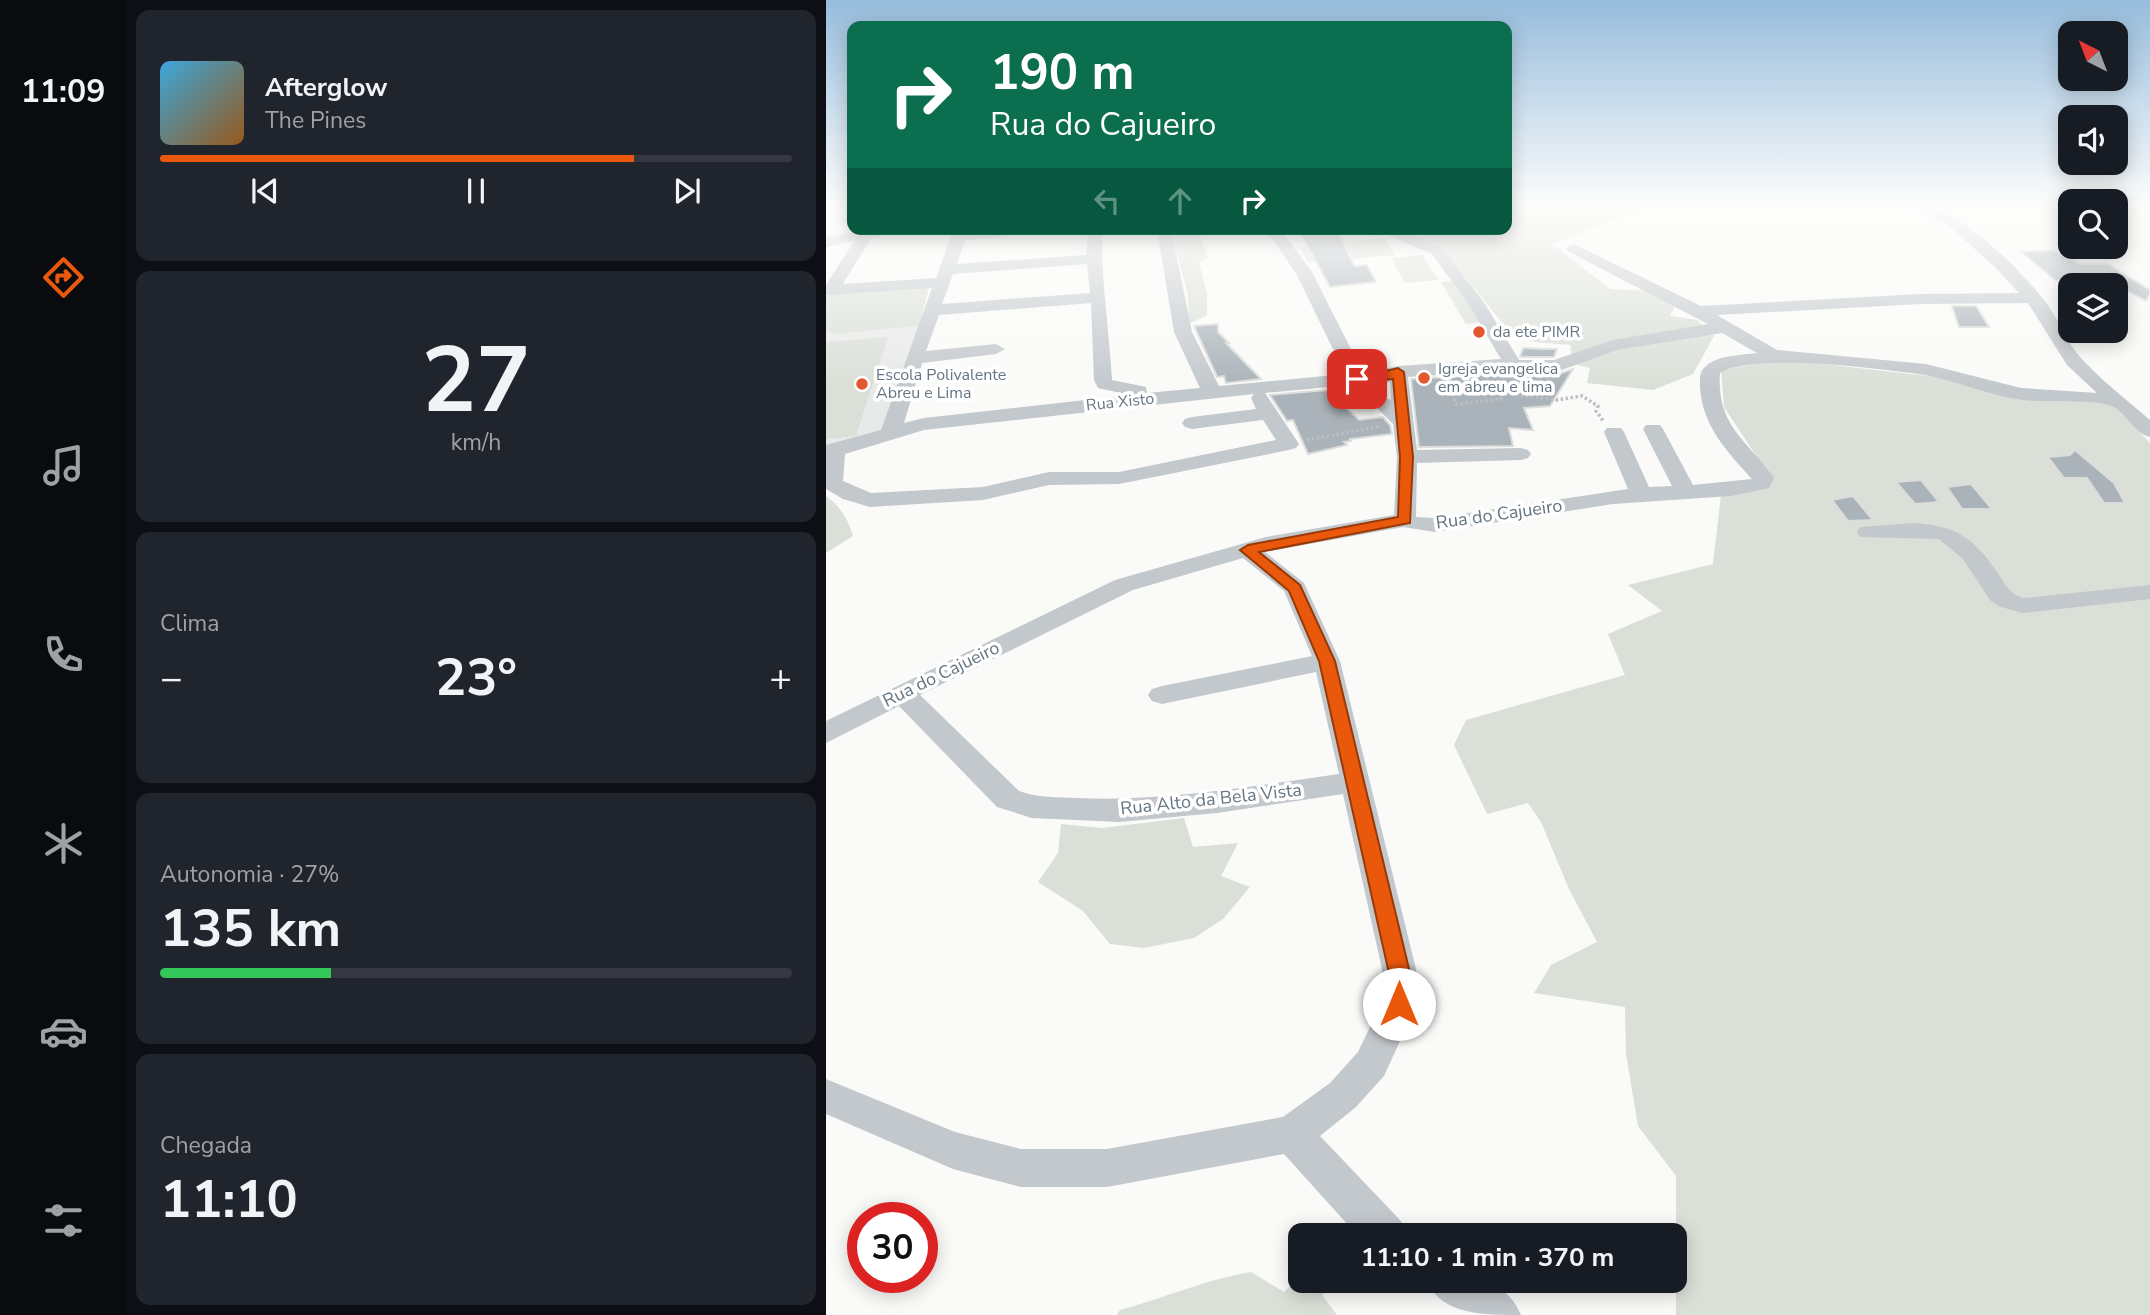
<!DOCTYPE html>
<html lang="pt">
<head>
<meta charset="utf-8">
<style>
  body { margin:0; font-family:"Nunito Sans",sans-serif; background:#20242c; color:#f1f3f6; height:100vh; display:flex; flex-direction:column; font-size:26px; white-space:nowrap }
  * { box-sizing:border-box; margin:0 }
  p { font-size:23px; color:#9ea1a6 }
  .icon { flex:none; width:38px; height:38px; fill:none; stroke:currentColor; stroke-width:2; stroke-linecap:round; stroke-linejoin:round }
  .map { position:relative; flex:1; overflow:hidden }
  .drawer { display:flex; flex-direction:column; gap:10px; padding:10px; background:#0d0f14; width:700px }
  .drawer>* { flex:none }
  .hud { position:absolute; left:21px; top:21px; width:665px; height:214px; border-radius:14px; box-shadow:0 4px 18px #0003; background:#0b6e4f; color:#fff; overflow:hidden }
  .needle { width:46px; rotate:318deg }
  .controls { position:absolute; left:1232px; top:21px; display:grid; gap:14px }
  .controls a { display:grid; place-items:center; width:70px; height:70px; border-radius:14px; background:#171b24; box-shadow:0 4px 18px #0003; font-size:35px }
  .speed { position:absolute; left:21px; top:1202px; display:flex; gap:14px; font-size:35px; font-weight:700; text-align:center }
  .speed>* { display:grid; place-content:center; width:91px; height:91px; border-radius:50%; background:#171b24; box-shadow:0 4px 18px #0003; line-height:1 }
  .speed .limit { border:10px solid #d22; background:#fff; color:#111 }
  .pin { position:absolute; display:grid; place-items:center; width:60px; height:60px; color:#fff; margin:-30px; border-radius:14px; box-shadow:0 4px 10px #0006 }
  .me { position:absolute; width:77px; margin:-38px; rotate:0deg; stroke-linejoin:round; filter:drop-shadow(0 0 5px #0008) }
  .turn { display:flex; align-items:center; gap:24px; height:147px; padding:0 28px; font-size:32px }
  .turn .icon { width:91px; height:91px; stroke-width:2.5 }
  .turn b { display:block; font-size:49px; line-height:60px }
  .lanes { display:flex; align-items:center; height:66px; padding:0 28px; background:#0003; justify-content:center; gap:35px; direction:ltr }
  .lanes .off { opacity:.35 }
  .big { font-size:52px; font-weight:700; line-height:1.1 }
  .drawer .widget { flex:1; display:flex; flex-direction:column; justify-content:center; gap:10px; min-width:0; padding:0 24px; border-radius:14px; background:#20242c }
  .drawer .dial { align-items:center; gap:0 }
  .dial b { font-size:91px; line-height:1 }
  .song { display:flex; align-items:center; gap:21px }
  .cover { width:84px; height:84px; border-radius:10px; background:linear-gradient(135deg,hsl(200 70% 55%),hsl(30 70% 35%)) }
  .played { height:7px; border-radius:4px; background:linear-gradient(90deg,#ea580c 75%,#363941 75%) }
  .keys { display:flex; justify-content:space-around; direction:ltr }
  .heat { display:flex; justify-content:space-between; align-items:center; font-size:38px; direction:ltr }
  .charge { height:10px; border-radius:5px; background:linear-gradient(90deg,#34c759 27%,#363941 0) }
  .trip { position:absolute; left:462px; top:1223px; width:399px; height:70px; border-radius:14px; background:#171b24; box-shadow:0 4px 18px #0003; font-weight:700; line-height:70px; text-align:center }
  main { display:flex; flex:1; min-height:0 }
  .menu { display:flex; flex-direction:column; width:126px; justify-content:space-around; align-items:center; background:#090b0e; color:#9ea1a6 }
  .menu .icon { width:49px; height:49px }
  .menu .active { color:#ea580c }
  .menu b { font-size:32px; color:#f1f3f6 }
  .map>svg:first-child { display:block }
  .built { fill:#e8e9e9 }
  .green { fill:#dadfd7 }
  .building { fill:#aab3b9; stroke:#dcdcda; stroke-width:2 }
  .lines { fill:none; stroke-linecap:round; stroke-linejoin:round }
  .path { stroke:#bbbfc2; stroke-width:3.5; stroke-dasharray:2.5 2.5; stroke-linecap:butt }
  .minor { fill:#c3c8cc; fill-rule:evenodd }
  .route { fill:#ea580c; stroke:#983908; stroke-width:2 }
  .poi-dot { fill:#e4572e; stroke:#fff; stroke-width:2.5 }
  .labels { text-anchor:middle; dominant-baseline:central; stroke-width:7; stroke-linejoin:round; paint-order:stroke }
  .far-poi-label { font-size:16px; fill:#657683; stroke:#fff; text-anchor:start }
  .far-street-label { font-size:16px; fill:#657683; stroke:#fff }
  .street-label { font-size:18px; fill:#657683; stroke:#fff }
</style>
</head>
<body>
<main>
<nav class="menu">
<b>11:09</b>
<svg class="icon active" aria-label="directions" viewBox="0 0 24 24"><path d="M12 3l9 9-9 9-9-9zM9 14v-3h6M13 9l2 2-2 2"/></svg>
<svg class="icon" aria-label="music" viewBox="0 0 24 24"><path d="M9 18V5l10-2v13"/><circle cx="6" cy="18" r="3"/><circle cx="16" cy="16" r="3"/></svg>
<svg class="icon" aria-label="phone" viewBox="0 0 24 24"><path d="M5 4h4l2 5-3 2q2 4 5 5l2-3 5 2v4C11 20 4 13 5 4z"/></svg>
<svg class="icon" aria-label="climate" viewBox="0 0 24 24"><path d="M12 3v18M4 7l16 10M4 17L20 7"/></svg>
<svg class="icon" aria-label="car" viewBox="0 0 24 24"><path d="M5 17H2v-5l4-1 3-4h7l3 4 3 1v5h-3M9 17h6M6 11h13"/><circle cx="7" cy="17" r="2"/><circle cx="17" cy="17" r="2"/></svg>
<svg class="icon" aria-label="filters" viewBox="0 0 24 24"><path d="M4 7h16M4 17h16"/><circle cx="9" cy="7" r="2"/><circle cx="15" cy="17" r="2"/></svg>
</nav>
<section class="drawer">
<div class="widget">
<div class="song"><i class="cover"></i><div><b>Afterglow</b><p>The Pines</p></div></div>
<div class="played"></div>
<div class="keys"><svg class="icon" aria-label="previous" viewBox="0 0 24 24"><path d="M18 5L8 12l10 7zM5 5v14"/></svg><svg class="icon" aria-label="pause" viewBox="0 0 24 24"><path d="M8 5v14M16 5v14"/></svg><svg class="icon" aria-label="next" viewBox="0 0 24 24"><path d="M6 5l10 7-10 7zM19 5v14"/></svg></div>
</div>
<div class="widget dial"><b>27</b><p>km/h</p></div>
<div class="widget"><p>Clima</p>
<div class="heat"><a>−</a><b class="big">23°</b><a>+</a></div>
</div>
<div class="widget"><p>Autonomia · 27%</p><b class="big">135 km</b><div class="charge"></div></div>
<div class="widget"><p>Chegada</p><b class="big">11:10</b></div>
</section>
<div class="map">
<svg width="1324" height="1315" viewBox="0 0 1324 1315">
  <rect width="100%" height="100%" fill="#fafaf8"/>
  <!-- built -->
  <path class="built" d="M 93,326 L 56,434 L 0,447 L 0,331 L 12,334 Z"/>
  <!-- green -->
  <path class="green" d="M 681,204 L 829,204 L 726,244 L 784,289 L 823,291 L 849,305 L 844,316 L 871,320 L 888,336 L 867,374 L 827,390 L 761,383 L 764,368 L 747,364 L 744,345 L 709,342 L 687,336 L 617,250 L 568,229 L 681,229 Z
    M 344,229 L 372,229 L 382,258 L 373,261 L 381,294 L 381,315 L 363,324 L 362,294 Z
    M 558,238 L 569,255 L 482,263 L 474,247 Z
    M 596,255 L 612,280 L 579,283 L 565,258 Z
    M 627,281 L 656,322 L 640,324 L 615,282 Z
    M 104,284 L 93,326 L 12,334 L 0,331 L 0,292 Z
    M 62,337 L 30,436 L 0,439 L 0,342 Z
    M 954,359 L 1111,377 L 1195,398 L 1282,399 L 1324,443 L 1324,1315 L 850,1315 L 850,1176 L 812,1126 L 800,1054 L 799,1007 L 708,993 L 725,965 L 771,942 L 743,889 L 715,822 L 702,803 L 661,814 L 628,745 L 640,720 L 799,675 L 782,634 L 836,611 L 802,585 L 887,564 L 895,495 L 946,480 L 898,407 L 895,370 Z
    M 0,496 C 14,506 22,519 27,536 L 0,553 Z
    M 358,818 L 367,847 L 412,843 L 395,876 L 424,887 L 397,919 L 368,938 L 318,948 L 284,944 L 257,911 L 212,882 L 232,853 L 235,824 L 276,828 Z
    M 425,1272 L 458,1292 L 474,1276 L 474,1281 L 512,1281 L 496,1295 L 511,1315 L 291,1315 L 294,1310 C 339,1298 380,1279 425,1272 Z"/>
  <!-- building -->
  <path class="building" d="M 472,229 L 511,229 L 528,266 L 541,265 L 550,282 L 504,287 Z
    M 1226,250 L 1255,264 L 1282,264 L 1324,290 L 1324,294 L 1320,301 L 1290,285 L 1266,277 L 1230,281 L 1195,252 Z
    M 1126,306 L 1150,306 L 1163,327 L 1133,327 Z
    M 392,324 L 392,332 L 403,343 L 400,343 L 435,379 L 400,383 L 398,376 L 391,377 L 368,326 Z
    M 697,348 L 719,349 L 731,349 L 728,357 L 694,357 Z
    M 747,369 L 724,406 L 698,408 L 707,430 L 683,428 L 687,446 L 593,447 L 585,379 L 674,374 L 730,375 Z
    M 501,390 L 533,420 L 557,417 L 564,425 L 566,434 L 524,439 L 525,441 L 518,442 L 521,445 L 482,454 L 467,420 L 461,421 L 444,395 Z
    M 1249,450 L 1288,483 L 1299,503 L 1278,503 L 1261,478 L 1238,478 L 1222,457 L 1244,455 Z
    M 1095,480 L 1113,502 L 1089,504 L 1070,482 Z
    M 1145,484 L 1166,509 L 1136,509 L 1121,487 Z
    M 1027,496 L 1047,520 L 1022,521 L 1006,500 Z"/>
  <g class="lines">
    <!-- path -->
    <path class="path" d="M 622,385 L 630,404 L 675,399 L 675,395 L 682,394 L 730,400 L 756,396 L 772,406 L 770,411 L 778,422
      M 481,440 L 555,426"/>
    <!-- minor -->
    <path class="minor" d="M 1081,204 C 1130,202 1193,268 1221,304 C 1234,321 1241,344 1256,359 C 1276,381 1301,400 1324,420 L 1324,437 C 1307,433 1299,410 1283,405 C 1260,399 1222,403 1197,400 C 1164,396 1132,381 1099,375 C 1057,369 927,352 894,373 C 890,426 922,441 948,478 L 943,488 L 905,496 L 787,504 L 609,532 L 577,527 L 439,552 L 478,583 L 514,661 L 590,969 L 591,1004 L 558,1076 L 530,1107 L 494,1136 L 575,1221 L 581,1236 L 532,1236 L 458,1154 L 281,1187 L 195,1187 L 127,1169 L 0,1114 L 0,1079 L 129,1132 L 195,1149 L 281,1149 L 457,1117 L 504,1083 L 532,1052 L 555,1004 L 556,969 L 517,794 L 391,813 L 293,822 L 206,818 L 171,807 L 73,706 L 0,743 L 0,721 L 289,580 L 440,537 L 568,515 L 571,457 L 567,424 L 551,408 L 504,387 L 439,393 L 473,444 L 470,448 L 463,450 L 293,484 L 223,485 L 157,500 L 44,507 L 17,499 L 0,489 L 0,445 L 55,430 L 106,288 L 0,295 L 0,285 L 28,241 L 0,247 L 0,237 L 40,230 L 74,229 L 72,232 L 45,238 L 17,284 L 110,278 L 128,229 L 182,229 L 186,233 L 179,237 L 139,240 L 131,264 L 260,255 L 262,229 L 276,229 C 275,279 283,330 286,380 L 320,387 L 321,393 L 374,388 L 348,332 L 331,229 L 345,229 L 366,332 L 393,386 L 519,374 L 470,273 L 439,229 L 454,229 L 486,272 L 537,373 L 572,366 L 675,359 L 643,305 L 606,254 L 548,229 L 569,229 L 616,248 L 659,304 L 693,360 L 728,360 L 787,340 L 882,324 L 743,252 L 740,249 L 743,246 L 748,244 L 875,306 L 1094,294 L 1193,293 L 1170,268 L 1123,226 ZM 261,264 L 264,293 L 116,304 L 127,274 ZM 265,303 L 268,380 L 272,388 L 304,395 L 98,418 L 78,423 L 96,363 L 170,354 L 179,349 L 170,344 L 100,351 L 113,315 ZM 1202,303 L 1241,365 L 1271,393 L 1195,388 L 1100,364 L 951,350 L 891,315 L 1094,304 ZM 896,333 L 931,353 C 916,355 890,355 879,367 C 873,372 874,380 874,387 C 876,425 901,452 926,479 L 867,485 L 837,429 L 834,425 L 820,425 L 817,429 L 846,486 L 823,487 L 798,432 L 795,428 L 781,428 L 778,432 L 802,489 L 609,518 L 590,517 L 591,463 L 695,460 L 702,458 L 705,454 L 702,450 L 695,448 L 591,450 L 582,377 L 674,371 L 730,372 L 791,350 ZM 564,382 L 565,400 L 529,385 ZM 428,394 L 425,398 L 430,409 L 366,417 L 359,419 L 356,423 L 359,427 L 366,429 L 437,420 L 450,440 L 293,472 L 223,472 L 157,487 L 45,493 L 17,481 L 19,454 L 98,430 ZM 417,558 L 458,591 L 486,656 L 336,686 L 326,689 L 322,695 L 326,701 L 336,704 L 490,672 L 513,774 C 426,786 339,802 251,798 C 231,797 212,798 193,791 L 94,695 L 307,590 Z
      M 1089,523 C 1130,526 1148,538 1171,572 C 1179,584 1183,594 1198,598 L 1324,585 L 1324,599 L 1196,613 L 1172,606 L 1164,600 L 1137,559 L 1113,539 L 1034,537 L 1031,532 L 1034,527 Z
      M 600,1281 C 638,1281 678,1273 695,1315 C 656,1315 617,1315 600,1281 Z"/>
  </g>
  <!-- sky -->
  <linearGradient id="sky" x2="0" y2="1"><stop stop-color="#96bcdc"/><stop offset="0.53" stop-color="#fdfdfc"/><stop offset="1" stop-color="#fdfdfc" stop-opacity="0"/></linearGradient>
  <rect width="1324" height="388" fill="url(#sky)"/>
  <!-- route -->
  <path class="route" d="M 572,368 L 578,372 L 587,457 L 584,523 L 433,552 L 474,585 L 509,661 L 583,969 L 584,1004 L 580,1011 L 573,1013 L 565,1011 L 562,1004 L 562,969 L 493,661 L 463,591 L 414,550 L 422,545 L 572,517 L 574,457 L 567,379 L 531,382 L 525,379 Z"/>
  <!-- markers -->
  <g class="poi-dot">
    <circle cx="653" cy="332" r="7"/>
    <circle cx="598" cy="378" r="7"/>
    <circle cx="36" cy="384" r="7"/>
  </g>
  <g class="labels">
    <!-- far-poi labels -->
    <g class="far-poi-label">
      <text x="667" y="332">da ete PIMR</text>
      <text x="612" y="369">Igreja evangelica<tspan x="612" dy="18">em abreu e lima</tspan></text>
      <text x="50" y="375">Escola Polivalente<tspan x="50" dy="18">Abreu e Lima</tspan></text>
    </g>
    <!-- far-street labels -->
    <g class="far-street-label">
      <text transform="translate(294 402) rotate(-6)">Rua Xisto</text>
    </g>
    <!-- street labels -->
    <g class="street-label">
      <text transform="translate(673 514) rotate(-8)">Rua do Cajueiro</text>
      <text transform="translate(115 674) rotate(-26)">Rua do Cajueiro</text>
      <text transform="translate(385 799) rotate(-6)">Rua Alto da Bela Vista</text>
    </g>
  </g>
</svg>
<div class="controls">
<a><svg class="needle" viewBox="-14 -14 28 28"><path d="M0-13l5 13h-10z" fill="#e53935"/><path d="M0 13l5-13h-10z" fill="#9ea1a6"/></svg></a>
<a><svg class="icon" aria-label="sound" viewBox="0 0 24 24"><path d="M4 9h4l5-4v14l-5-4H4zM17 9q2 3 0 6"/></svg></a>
<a><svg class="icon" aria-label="search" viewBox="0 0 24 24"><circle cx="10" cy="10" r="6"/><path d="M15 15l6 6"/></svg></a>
<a><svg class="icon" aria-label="layers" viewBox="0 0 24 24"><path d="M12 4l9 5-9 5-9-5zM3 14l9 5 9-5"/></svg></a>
</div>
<div class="speed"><div class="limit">30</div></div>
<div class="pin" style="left:531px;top:379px;background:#d93025"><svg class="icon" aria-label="arrive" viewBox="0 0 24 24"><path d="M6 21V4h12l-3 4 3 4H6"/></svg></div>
<svg class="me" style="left:573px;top:1004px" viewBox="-20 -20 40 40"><circle r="19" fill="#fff"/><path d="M0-13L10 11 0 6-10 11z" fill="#ea580c"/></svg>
<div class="trip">11:10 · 1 min · 370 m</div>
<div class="hud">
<div class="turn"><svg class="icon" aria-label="right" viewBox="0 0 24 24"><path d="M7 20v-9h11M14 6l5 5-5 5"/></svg><div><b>190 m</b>Rua do Cajueiro</div></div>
<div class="lanes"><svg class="icon off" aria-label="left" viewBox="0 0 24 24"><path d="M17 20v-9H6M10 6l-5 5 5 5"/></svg><svg class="icon off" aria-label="ahead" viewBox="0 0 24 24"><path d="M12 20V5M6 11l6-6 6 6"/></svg><svg class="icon" aria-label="right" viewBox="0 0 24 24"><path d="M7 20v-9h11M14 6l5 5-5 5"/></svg></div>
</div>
</div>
</main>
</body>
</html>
